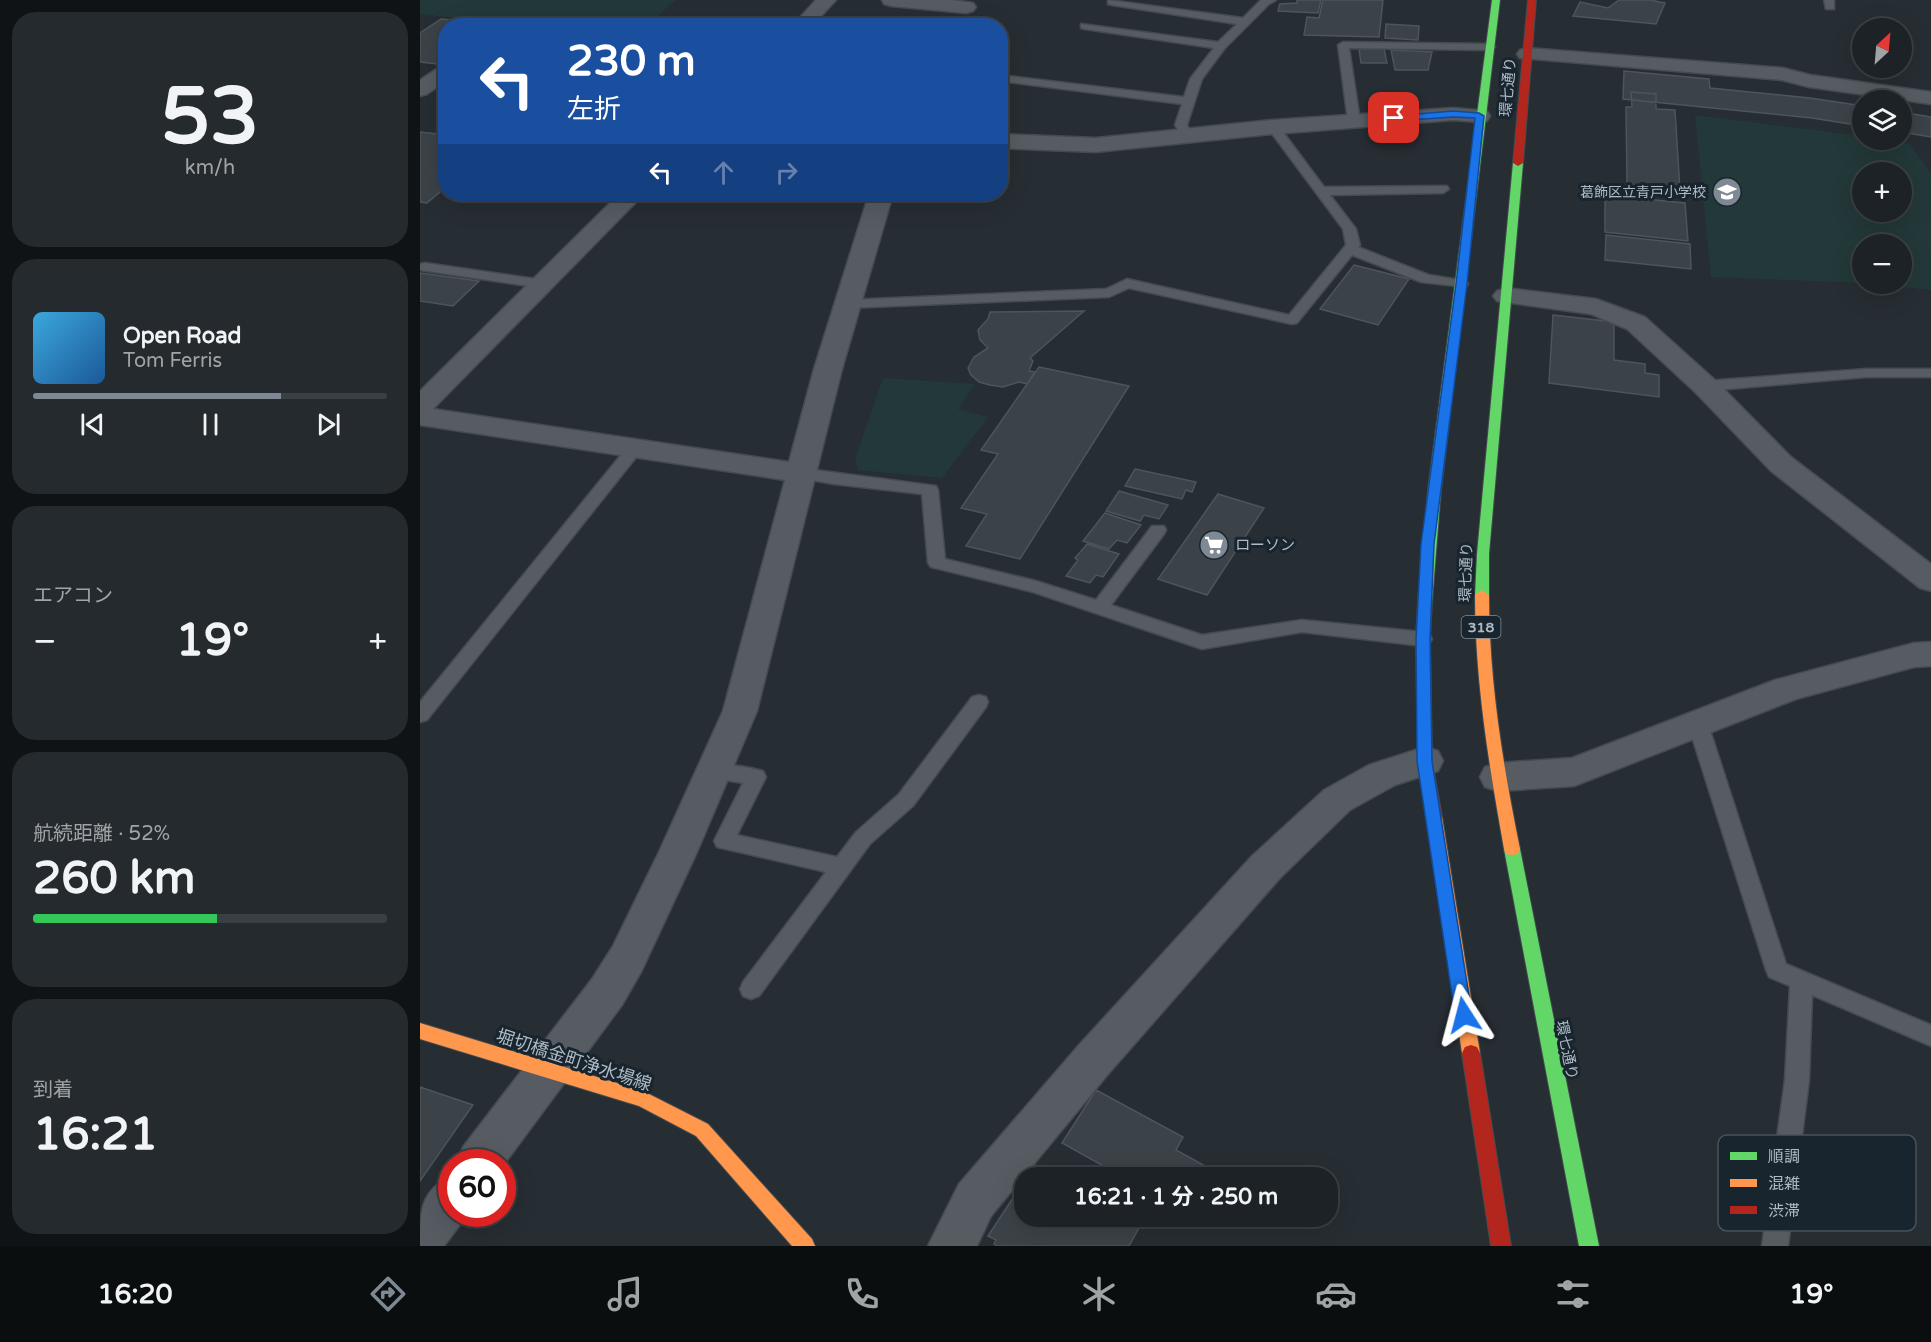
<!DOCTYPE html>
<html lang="ja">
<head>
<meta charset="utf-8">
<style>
  body { margin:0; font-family:"Varela Round","Noto Sans JP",sans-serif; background:#252a2e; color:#f1f3f6; height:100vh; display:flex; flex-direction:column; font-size:22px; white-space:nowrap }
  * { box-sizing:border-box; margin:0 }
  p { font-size:20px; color:#a0a4a7 }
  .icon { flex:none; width:33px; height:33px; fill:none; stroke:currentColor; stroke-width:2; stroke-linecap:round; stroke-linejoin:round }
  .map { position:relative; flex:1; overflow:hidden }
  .drawer { display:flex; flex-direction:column; gap:12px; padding:12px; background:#0f1315; width:420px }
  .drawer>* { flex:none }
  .banner { position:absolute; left:18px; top:18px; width:570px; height:183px; border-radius:24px; box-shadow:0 6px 24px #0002,0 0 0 2px #3a3f43; background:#1a4fa0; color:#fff; overflow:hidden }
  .needle { width:39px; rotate:26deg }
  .controls { position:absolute; left:1432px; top:18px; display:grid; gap:12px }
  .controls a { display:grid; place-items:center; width:60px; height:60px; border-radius:50%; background:#1c2226; box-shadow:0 6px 24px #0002,0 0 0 2px #3a3f43; font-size:30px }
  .speed { position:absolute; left:18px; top:1149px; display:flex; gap:12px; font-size:30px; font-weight:700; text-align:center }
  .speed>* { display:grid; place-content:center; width:78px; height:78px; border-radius:50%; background:#1c2226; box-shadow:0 6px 24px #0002,0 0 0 2px #3a3f43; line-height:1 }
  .speed .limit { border:9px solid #d22; background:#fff; color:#111 }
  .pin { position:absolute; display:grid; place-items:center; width:51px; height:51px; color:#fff; margin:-26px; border-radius:12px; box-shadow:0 3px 9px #0006 }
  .me { position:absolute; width:66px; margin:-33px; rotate:351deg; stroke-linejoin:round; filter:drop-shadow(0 0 4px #0008) }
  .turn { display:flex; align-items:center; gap:21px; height:126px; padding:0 30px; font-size:27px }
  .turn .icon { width:78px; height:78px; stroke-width:2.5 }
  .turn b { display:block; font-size:42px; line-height:51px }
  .lanes { display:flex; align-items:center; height:57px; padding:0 30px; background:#0003; justify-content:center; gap:30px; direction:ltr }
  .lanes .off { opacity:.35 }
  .big { font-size:45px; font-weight:700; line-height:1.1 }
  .drawer .card { flex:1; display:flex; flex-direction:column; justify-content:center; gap:9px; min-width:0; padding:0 21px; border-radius:24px; background:#252a2e }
  .drawer .dial { align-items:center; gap:0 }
  .dial b { font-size:78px; line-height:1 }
  .song { display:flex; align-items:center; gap:18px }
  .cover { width:72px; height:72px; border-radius:9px; background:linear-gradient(135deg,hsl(200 70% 55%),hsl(210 70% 35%)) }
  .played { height:6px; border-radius:3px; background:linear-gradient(90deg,#7e8993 70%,#3a3f43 70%) }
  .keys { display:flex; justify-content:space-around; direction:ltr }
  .heat { display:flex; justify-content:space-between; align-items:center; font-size:33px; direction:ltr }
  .charge { height:9px; border-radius:4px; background:linear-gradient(90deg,#34c759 52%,#3a3f43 0) }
  .trip { position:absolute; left:594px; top:1167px; width:324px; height:60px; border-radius:24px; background:#1c2226; box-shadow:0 6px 24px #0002,0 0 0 2px #3a3f43; font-weight:700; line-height:60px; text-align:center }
  .tab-bar { display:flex; height:96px; justify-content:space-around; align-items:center; background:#0b0e0f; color:#a0a4a7 }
  .tab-bar .icon { width:42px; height:42px }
  .tab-bar .selected { color:#7e8993 }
  .tab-bar b { font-size:27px; color:#f1f3f6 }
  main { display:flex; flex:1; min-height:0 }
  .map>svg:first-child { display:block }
  .green { fill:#233839; fill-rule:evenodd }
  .building { fill:#3b4248; stroke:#4d555c; stroke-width:1.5 }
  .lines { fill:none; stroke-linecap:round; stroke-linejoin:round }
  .lane-casing { stroke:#434a50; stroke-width:3 }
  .street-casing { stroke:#434a50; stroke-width:3 }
  .fast-casing { stroke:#434a50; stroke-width:2 }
  .slow-casing { stroke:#434a50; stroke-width:2 }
  .jam-casing { stroke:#434a50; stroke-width:2 }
  .lane { fill:#565c62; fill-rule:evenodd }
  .street { fill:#565c62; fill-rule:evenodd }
  .fast { fill:#63d668; fill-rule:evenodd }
  .slow { fill:#ff974d; fill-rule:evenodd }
  .jam { fill:#b3261e; fill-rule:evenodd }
  .route { fill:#1a73e8; stroke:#114b97; stroke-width:1.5 }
  .labels { text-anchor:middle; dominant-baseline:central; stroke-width:6; stroke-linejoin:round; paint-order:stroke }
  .far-poi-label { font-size:14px; fill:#aebbc6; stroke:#19252e; text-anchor:end }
  .shield { fill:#19252e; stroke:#818e98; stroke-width:1.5 }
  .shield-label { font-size:14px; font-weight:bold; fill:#aebbc6 }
  .street-label { font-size:15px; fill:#aebbc6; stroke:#19252e }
  .poi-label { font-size:15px; fill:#aebbc6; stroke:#19252e; text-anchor:start }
  .near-street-label { font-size:18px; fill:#aebbc6; stroke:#19252e }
  .key { fill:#19252e; stroke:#46525c; stroke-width:1.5 }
  .key-label { font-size:16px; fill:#aebbc6 }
</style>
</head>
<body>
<main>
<section class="drawer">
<div class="card dial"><b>53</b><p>km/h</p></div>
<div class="card">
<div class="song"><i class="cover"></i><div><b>Open Road</b><p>Tom Ferris</p></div></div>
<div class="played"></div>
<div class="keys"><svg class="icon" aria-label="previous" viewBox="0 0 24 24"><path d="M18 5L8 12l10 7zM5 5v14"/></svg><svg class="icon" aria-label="pause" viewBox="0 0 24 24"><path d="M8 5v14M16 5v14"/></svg><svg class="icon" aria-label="next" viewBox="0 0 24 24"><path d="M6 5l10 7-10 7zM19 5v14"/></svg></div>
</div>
<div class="card"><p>エアコン</p>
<div class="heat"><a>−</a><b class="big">19°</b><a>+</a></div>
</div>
<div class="card"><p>航続距離 · 52%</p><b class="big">260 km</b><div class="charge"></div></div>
<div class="card"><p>到着</p><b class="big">16:21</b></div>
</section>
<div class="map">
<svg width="1511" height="1246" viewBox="0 0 1511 1246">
  <rect width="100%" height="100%" fill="#262d33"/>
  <!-- green -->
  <path class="green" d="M 0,0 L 256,0 L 226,26 L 108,26 L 0,14 Z
    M 1275,115 L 1443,136 L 1443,140 L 1489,143 L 1511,174 L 1511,290 L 1451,284 L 1482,284 L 1482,244 L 1443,244 L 1443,283 L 1291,277 ZM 1443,172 L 1482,172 L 1482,212 L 1443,212 Z
    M 463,378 L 555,384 L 538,409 L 568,417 L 522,478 L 438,470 L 435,459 Z"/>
  <!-- building -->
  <path class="building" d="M 877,0 L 901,0 L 898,13 L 858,11 L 860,4 L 877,3 Z
    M 903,0 L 963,0 L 959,37 L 884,35 L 887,17 L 899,18 Z
    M 1199,0 L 1230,0 L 1245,3 L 1236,24 L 1153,16 L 1160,2 L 1188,8 Z
    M 21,19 L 82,26 L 26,26 L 26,65 L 0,62 L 0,33 Z
    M 966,24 L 999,26 L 998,40 L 965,38 Z
    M 939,49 L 964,49 L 967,63 L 941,63 Z
    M 971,50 L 1012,52 L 1008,70 L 975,70 Z
    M 1204,71 L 1289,79 L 1290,88 L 1390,98 L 1443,106 L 1443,126 L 1392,118 L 1203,99 Z
    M 1211,92 L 1236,94 L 1236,109 L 1255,110 L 1260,190 L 1207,185 L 1206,107 L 1212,107 Z
    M 1482,112 L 1511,117 L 1511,137 L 1482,132 Z
    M 0,132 L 26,135 L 26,187 L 7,203 L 0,202 Z
    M 1185,195 L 1265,203 L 1268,241 L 1185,232 Z
    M 1186,235 L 1270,244 L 1271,269 L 1185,260 Z
    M 934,265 L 989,279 L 958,325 L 900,309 Z
    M 0,273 L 59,281 L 33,306 L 0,301 Z
    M 664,311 L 610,358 L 613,361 L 609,371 L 615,372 L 607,384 L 599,382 L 583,387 L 570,385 L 559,382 L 551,375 L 548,368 L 554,357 L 568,348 L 560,340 L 558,330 L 568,319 L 570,312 Z
    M 1133,315 L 1194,322 L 1194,360 L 1225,364 L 1225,373 L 1239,375 L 1239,397 L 1129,383 Z
    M 619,367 L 709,386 L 600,559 L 546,546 L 567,514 L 541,508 L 578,454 L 561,450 Z
    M 715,469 L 776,482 L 772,492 L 766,490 L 762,499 L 705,486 Z
    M 699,491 L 748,505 L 739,519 L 724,515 L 720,521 L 686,511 Z
    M 798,494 L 844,508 L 787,595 L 738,579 Z
    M 685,513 L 721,525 L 707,543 L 697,540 L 689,549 L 663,541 Z
    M 667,544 L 699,554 L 683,577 L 676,575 L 670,583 L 646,576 L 658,560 L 655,558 Z
    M 0,1087 L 53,1105 L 0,1181 Z
    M 676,1090 L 763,1137 L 756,1150 L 787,1167 L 782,1178 L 705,1178 L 642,1143 Z
    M 615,1165 L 635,1178 L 607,1178 Z
    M 604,1181 L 604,1216 L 700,1216 L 719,1228 L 709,1246 L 577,1246 L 574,1244 L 576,1240 L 568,1236 Z"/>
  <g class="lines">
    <!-- lane casing -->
    <g class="lane-casing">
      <path id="lane" d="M 688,0 L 823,18 L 841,0 L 856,0 L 849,4 L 805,48 L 782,79 L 767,125 L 774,137 L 768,141 L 764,140 L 755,125 L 762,104 L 580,81 L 580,75 L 764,97 L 770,79 L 794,48 L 665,29 L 661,28 L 661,24 L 798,42 L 817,24 L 692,5 L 688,4 Z
        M 1404,0 L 1414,0 L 1414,9 L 1406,9 Z
        M 923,42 L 1070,44 L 1075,47 L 1070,50 L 929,48 L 940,121 L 934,125 L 928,121 L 918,45 Z
        M 853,123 L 857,124 L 904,187 L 1027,186 L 1029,189 L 1023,193 L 910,195 L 936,229 L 940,245 L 938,247 L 1009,275 L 1046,281 L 1048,284 L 1046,287 L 1001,282 L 932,255 L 877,323 L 872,324 L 709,288 L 689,297 L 427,308 L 420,304 L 427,300 L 686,289 L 707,279 L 869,315 L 926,245 L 923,229 L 847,127 Z
        M 5,263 L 123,280 L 130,284 L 123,288 L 0,270 L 0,264 Z
        M 1446,369 L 1511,369 L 1511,377 L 1446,377 L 1285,391 L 1277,386 L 1285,381 Z
        M 215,443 L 223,448 L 221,451 L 7,720 L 0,722 L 0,702 L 209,445 Z
        M 380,468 L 516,486 L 518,490 L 525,559 L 616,581 L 676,600 L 732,526 L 744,526 L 746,530 L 744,534 L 691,605 L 782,635 L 882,620 L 1003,632 L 1009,634 L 1012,639 L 1009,644 L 1003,646 L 882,632 L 782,649 L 613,592 L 511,567 L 508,563 L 502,494 L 414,484 L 374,477 L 372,473 L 374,469 Z
        M 559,695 L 566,697 L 568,702 L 566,707 L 493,806 L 450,844 L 339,996 L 331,999 L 323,996 L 320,989 L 323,982 L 406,872 L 297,847 L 294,841 L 323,783 L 287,777 L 284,772 L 287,767 C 302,762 328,767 343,771 L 346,777 L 317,835 L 417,857 L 436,832 L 479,794 L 552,697 Z
        M 1278,717 L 1285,719 L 1288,724 L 1366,964 L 1511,1025 L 1511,1046 L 1392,995 L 1389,1080 L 1368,1246 L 1342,1246 L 1365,1080 L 1370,986 L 1349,977 L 1346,970 L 1268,724 L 1271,719 Z"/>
    </g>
    <!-- street casing -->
    <g class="street-casing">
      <path id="street" d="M 396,0 L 416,0 L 392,26 L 372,26 Z
        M 462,0 L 532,0 L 553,3 L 556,7 L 553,11 L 546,13 L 471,6 L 464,4 Z
        M 1107,48 L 1363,68 L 1390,75 L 1511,92 L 1511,104 L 1389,87 L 1362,80 L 1100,58 L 1097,54 L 1100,50 Z
        M 22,68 L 26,69 L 26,81 L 7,94 L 0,96 L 0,80 L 15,70 Z
        M 1033,108 L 1067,111 L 1070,116 L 1067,121 L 1059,122 L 1033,120 L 853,134 L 676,152 L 580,148 L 580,134 L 676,138 L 853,120 Z
        M 199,194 L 224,194 L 13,409 L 369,462 L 394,369 L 449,194 L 473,194 L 422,369 L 337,711 L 277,852 L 221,972 L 202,1005 L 82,1167 L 82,1162 L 37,1162 L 43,1147 L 172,979 L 193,946 L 239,852 L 303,711 L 365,480 L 0,425 L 0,391 Z
        M 1086,288 L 1176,299 L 1225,317 L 1295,380 L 1371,457 L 1511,564 L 1511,591 L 1500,588 L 1351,471 L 1275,392 L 1207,329 L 1171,314 L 1077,301 L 1073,296 L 1077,291 Z
        M 1511,642 L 1511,666 L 1494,667 L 1376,699 L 1154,786 L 1078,791 L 1065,787 L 1060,777 L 1065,767 L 1078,763 L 1152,758 L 1355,680 L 1494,643 Z
        M 1005,747 L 1018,751 L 1023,761 L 1018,771 L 975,785 L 930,810 L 860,878 L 689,1073 L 571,1216 L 557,1246 L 508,1246 L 539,1184 L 659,1045 L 832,856 L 904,790 L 949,765 Z
        M 32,1175 L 32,1214 L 48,1214 L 24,1246 L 0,1246 C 0,1211 0,1191 32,1175 Z"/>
    </g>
    <!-- fast casing -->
    <g class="fast-casing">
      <path id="fast" d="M 1072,0 L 1080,0 L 1021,490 L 1012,602 L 1005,607 L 998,602 L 1008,490 Z
        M 1098,160 L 1103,163 L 1069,554 L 1069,595 L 1062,600 L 1055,595 L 1057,554 L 1093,163 Z
        M 1092,843 L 1098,844 L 1100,849 L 1179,1246 L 1159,1246 L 1084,849 L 1086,844 Z"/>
    </g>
    <!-- slow casing -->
    <g class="slow-casing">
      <path id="slow" d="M 1062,590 L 1069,595 C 1069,681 1083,765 1100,849 L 1098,854 L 1092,855 L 1086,854 L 1084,849 C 1069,765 1055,681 1055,595 Z
        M 1014,811 L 1019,813 L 1022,817 L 1060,1053 L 1057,1059 L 1051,1061 L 1045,1059 L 1042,1053 L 1006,817 L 1009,813 Z
        M 0,1023 L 223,1091 L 288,1124 L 392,1239 L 395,1246 L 372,1246 L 276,1136 L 219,1106 L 0,1039 Z"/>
    </g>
    <!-- jam casing -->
    <g class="jam-casing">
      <path id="jam" d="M 1108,0 L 1116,0 L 1103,163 L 1098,166 L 1093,163 Z
        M 1005,597 L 1012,602 L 1010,639 L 1012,761 L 1022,817 L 1019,821 L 1014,823 L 1009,821 L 1006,817 L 998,761 L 996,639 L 998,602 Z
        M 1051,1045 L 1057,1047 L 1060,1053 L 1091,1246 L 1071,1246 L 1042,1053 L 1045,1047 Z"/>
    </g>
    <!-- lane -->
    <use href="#lane" class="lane"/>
    <!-- street -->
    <use href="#street" class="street"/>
    <!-- fast -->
    <use href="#fast" class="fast"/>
    <!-- slow -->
    <use href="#slow" class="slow"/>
    <!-- jam -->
    <use href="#jam" class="jam"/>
  </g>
  <!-- route -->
  <path class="route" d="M 1033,111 L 1059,113 L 1064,116 L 1047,284 L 1014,544 L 1010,639 L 1012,761 L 1052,1015 L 1050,1021 L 1044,1023 L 1038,1021 L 1035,1015 L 997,761 L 996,639 L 1001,544 L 1036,284 L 1055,118 L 1033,117 L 974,121 L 969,118 L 974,116 Z"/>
  <!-- icons -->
  <defs>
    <g id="school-disc" transform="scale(1.5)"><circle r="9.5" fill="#7e8993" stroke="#19252e"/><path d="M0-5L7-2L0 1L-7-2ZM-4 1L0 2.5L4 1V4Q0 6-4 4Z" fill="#fff"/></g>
    <g id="supermarket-disc" transform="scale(1.5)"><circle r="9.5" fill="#7e8993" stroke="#19252e"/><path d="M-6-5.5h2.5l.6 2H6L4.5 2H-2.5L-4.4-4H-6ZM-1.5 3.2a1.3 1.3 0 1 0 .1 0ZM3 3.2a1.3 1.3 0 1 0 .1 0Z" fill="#fff"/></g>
  </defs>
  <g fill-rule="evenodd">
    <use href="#school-disc" x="1307" y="192"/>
    <use href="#supermarket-disc" x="794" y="545"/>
  </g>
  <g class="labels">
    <!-- far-poi labels -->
    <g class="far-poi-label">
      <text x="1286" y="192">葛飾区立青戸小学校</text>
    </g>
    <!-- shield labels -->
    <rect class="shield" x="1041.5" y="616" width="39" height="22" rx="4.5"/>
    <g class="shield-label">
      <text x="1061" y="627">318</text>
    </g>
    <!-- street labels -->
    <g class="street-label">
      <text transform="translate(1088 87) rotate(-85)">環七通り</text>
      <text transform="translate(1046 572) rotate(-88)">環七通り</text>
      <text transform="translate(1147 1050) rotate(79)">環七通り</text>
    </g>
    <!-- poi labels -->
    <g class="poi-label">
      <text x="815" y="545">ローソン</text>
    </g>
    <!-- near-street labels -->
    <g class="near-street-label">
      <text transform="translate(154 1060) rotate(18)">堀切橋金町浄水場線</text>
    </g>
  </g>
  <!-- legend -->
  <rect x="1298" y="1135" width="198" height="96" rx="9" class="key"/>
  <rect x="1310" y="1152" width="27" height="8" fill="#63d668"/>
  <rect x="1310" y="1179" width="27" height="8" fill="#ff974d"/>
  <rect x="1310" y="1206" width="27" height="8" fill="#b3261e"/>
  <g class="key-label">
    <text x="1348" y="1162">順調</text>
    <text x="1348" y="1189">混雑</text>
    <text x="1348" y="1216">渋滞</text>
  </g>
</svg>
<div class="controls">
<a><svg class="needle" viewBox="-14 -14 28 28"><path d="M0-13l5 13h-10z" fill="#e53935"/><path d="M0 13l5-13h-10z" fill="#a0a4a7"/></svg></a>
<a><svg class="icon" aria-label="layers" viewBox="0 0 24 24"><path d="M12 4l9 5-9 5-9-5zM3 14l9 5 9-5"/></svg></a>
<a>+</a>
<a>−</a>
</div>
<div class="speed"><div class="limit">60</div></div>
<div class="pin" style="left:974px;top:118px;background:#d93025"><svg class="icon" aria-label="arrive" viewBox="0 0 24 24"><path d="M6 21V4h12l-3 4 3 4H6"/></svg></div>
<svg class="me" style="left:1044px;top:1015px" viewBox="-20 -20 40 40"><path d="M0-17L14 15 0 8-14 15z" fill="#1a73e8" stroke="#fff" stroke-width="4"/></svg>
<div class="trip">16:21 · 1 分 · 250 m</div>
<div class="banner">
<div class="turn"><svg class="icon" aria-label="left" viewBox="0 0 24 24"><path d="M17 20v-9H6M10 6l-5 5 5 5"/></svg><div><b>230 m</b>左折</div></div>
<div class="lanes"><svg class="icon" aria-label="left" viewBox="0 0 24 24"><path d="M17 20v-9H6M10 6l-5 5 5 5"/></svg><svg class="icon off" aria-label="ahead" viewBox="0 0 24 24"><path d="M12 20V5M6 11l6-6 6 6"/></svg><svg class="icon off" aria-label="right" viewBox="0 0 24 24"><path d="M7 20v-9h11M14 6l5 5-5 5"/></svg></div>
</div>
</div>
</main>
<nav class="tab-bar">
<b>16:20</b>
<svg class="icon selected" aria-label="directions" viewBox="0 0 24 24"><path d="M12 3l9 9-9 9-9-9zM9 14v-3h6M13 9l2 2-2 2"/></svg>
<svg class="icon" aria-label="music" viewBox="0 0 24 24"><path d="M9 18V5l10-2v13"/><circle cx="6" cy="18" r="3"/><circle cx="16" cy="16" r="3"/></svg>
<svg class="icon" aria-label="phone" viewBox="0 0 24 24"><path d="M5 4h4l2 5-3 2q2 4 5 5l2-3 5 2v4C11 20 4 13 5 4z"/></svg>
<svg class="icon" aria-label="climate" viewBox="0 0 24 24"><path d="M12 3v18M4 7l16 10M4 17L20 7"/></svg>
<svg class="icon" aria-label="car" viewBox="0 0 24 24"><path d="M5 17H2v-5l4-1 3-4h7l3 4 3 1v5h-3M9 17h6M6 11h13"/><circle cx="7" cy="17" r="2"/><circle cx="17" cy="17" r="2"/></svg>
<svg class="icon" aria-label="filters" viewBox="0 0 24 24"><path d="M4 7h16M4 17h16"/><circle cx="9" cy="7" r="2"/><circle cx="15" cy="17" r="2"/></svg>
<b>19°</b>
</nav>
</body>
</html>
